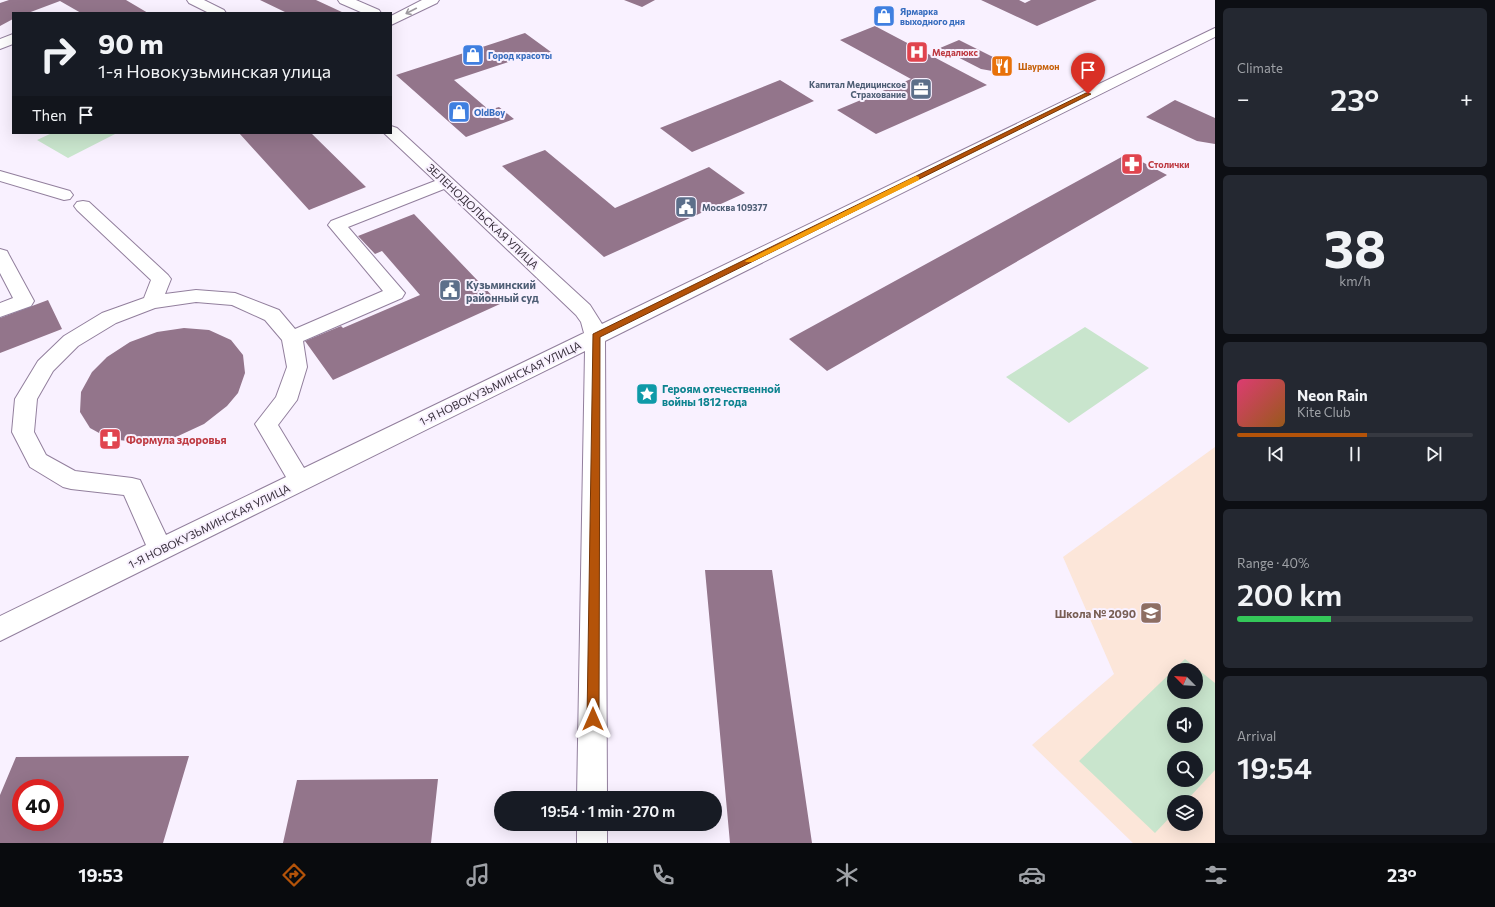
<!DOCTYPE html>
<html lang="en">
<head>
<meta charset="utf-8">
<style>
  body { margin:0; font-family:Commissioner,sans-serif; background:#242831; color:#f1f3f6; height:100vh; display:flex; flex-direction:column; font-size:15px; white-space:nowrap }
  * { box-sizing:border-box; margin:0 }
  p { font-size:13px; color:#9ea1a6 }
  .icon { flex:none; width:22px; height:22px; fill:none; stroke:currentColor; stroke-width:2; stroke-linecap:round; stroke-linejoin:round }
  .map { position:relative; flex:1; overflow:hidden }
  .drawer { display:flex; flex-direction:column; gap:8px; padding:8px; background:#0d0f14; width:280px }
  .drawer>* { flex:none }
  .top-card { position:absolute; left:12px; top:12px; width:380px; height:122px; border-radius:0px; box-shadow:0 4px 16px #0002; background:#171b24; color:#f1f3f6; overflow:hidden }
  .needle { width:26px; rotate:294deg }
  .controls { position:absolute; left:1167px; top:663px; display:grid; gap:8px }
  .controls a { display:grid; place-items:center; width:36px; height:36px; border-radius:50%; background:#171b24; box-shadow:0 4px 16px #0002; font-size:20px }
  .speed { position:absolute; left:12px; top:779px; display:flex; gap:8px; font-size:20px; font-weight:700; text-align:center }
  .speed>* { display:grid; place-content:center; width:52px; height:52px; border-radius:50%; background:#171b24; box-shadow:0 4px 16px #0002; line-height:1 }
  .speed .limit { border:6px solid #d22; background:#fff; color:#111 }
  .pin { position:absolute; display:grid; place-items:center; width:34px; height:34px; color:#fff; margin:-41px -17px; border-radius:50% 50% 50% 0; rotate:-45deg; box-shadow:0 0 4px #0007 }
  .pin .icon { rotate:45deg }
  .me { position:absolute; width:44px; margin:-22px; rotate:0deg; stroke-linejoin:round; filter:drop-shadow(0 0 3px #0008) }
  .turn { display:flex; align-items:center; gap:14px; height:84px; padding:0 20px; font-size:18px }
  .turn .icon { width:52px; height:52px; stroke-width:2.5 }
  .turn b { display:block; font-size:28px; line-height:34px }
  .then { display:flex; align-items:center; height:38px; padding:0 20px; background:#0003; gap:8px; font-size:15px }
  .big { font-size:30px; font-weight:600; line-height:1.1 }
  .drawer .widget { flex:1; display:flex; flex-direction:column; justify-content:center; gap:6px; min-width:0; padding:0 14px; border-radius:6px; background:#242831 }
  .drawer .dial { align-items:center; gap:0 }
  .dial b { font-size:52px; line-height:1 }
  .song { display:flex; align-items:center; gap:12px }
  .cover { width:48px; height:48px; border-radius:6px; background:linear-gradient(135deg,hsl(340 70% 55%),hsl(30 70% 35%)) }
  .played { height:4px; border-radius:2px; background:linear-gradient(90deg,#b45309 55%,#363941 55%) }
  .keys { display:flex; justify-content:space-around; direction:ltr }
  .heat { display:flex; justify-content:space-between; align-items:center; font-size:22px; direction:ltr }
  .charge { height:6px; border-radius:3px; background:linear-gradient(90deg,#34c759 40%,#363941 0) }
  .trip { position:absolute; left:494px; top:791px; width:228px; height:40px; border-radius:20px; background:#171b24; box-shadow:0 4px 16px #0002; font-weight:600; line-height:40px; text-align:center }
  .menu { display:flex; height:64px; justify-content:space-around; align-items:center; background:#090b0e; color:#9ea1a6 }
  .menu .icon { width:28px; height:28px }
  .menu .selected { color:#b45309 }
  .menu b { font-size:18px; color:#f1f3f6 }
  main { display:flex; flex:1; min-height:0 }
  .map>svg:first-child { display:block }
  .education { fill:#fce6d9; fill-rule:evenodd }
  .green { fill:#c9e5cd; fill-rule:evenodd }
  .building { fill:#93758b; fill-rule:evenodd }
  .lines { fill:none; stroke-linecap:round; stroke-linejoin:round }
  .minor-casing { stroke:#927f9d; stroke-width:2 }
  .minor { fill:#fff; fill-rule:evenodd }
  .oneway { stroke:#9c989e }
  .route { fill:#b45309; stroke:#753606 }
  .slow { fill:#f59e0b }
  .labels { text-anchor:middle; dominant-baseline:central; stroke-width:4; stroke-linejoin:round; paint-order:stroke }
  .far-shop-label { font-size:9px; font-weight:bold; fill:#366cbe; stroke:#f9f1ff; text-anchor:start }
  .far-health-label { font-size:9px; font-weight:bold; fill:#be3a42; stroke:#f9f1ff; text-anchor:start }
  .far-food-label { font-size:9px; font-weight:bold; fill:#c56008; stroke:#f9f1ff; text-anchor:start }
  .far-service-label { font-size:9px; font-weight:bold; fill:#4e5e75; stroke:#f9f1ff; text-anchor:end }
  .street-label { font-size:11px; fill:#38303c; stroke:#f9f1ff }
  .service-label { font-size:11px; font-weight:bold; fill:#4e5e75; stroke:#f9f1ff; text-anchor:start }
  .culture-label { font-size:11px; font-weight:bold; fill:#0d838f; stroke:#f9f1ff; text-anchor:start }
  .health-label { font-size:11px; font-weight:bold; fill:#be3a42; stroke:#f9f1ff; text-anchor:start }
  .education-label { font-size:11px; font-weight:bold; fill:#785e54; stroke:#f9f1ff; text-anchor:end }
</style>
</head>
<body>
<main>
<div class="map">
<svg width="1215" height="843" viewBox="0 0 1215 843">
  <rect width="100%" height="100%" fill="#f9f1ff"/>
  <!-- education -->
  <path class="education" d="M 1215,447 L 1215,843 L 1133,843 L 1032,745 L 1114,674 L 1063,557 ZM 1174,670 L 1196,670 L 1196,692 L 1174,692 ZM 1174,714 L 1196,714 L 1196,736 L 1174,736 ZM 1174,758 L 1196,758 L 1196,780 L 1174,780 ZM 1174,802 L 1196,802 L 1196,824 L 1174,824 Z"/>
  <!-- green -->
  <path class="green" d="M 52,133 L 117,133 L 68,158 L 37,140 Z
    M 1085,327 L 1149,368 L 1069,423 L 1006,377 Z
    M 1185,659 L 1215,683 L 1215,770 L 1185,802 L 1174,802 L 1174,813 L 1155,833 L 1079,761 ZM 1174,670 L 1196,670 L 1196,692 L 1174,692 ZM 1174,714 L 1196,714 L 1196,736 L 1174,736 ZM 1174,758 L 1196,758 L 1196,780 L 1174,780 Z"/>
  <!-- building -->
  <path class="building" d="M 9,0 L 126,0 L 148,13 L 81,13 L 60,1 L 28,13 L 13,13 L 13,19 L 0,26 L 0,3 Z
    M 260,0 L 316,0 L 344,13 L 287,13 Z
    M 624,0 L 655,0 L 642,7 Z
    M 981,0 L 1019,0 L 1025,3 L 1031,0 L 1097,0 L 1037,26 Z
    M 875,26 L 987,85 L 876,134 L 837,110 L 911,79 L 840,40 Z
    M 525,33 L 551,52 L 528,60 L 524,57 L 454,80 L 489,110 L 499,107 L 514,119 L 466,137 L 396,75 Z
    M 959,40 L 1011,66 L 998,72 L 981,69 L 940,48 Z
    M 780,80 L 814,101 L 692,152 L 660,128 Z
    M 1175,100 L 1215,118 L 1215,144 L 1197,141 L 1146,117 Z
    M 239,133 L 311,133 L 366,187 L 309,210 Z
    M 545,150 L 615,208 L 709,167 L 745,193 L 604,257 L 502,166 Z
    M 1127,154 L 1167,175 L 827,371 L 789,339 Z
    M 414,214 L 500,304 L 333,380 L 305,341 L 341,326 L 343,328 L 420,295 L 382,251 L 375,254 L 358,236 Z
    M 48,300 L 62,329 L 0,353 L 0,318 Z
    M 184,328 L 209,330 L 231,340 L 243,355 L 245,373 L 238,393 L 227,406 L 204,424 L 176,437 L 145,443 L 110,439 L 90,428 L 80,412 L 81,392 L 92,372 L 107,357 L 130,342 L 157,332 Z
    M 705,570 L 772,570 L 812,843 L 730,843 Z
    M 189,756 L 163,843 L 0,843 L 0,795 L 16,757 ZM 21,788 L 55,788 L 55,822 L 21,822 Z
    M 438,779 L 431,843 L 283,843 L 297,780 Z"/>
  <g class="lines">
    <!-- minor casing -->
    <g class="minor-casing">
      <path id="minor" d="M 187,0 L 204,0 L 224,10 L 226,13 L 209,13 L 189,3 Z
        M 338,0 L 356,0 L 379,10 L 381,13 L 363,13 L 340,3 Z
        M 422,0 L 439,0 L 437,3 L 391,25 L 391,16 Z
        M 1215,28 L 1215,37 L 605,341 L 607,798 L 577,798 L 585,351 L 0,641 L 0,616 L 146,545 L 124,495 L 71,489 L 63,487 L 30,467 L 12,432 L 15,399 L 38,361 L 64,336 L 102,313 L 144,298 L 151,280 L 77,210 L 74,206 L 77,202 L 83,201 L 89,202 L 168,275 L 171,279 L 165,294 L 196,290 L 235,293 L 279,310 L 295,329 L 383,291 L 328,225 L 331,221 L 435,181 L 385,134 L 384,133 L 391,133 L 391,126 L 397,128 L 590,305 L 602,324 ZM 444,189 L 576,315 L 581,322 L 584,333 L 304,468 L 278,425 L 297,400 L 307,367 L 303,341 L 402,298 L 405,293 L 348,227 ZM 196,302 L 232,305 L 265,320 L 282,340 L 287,367 L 276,397 L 255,424 L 286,477 L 166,535 L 140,480 L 132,478 L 75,471 L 46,455 L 34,432 L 37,399 L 53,371 L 78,346 L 116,323 L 155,308 Z
        M 13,34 L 13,44 L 0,49 L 0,39 Z
        M 0,171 L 70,191 L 73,195 L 70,199 L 64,200 L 0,181 Z
        M 0,249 L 7,251 L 9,255 L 34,301 L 31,306 L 0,317 L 0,303 L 13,298 L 0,273 Z
        M 577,824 L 607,824 L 607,843 L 577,843 Z"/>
    </g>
    <!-- minor -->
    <use href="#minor" class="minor"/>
  </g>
  <!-- one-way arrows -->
  <defs><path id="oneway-shaft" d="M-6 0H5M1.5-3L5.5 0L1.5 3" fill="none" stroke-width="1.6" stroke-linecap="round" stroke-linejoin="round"/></defs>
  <use class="oneway" href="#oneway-shaft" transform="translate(411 11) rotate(153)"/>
  <!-- route -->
  <path class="route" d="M 1086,93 L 1091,94 L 600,337 L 599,719 L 597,723 L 593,725 L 589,723 L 587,719 L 593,334 Z"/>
  <!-- slow -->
  <path class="slow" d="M 916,176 L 919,177 L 919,180 L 752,262 L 746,262 L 745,261 Z"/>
  <!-- icons -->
  <defs>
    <g id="shop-square" transform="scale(1.15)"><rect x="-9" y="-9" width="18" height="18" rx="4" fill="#3f7fe0" stroke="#f9f1ff"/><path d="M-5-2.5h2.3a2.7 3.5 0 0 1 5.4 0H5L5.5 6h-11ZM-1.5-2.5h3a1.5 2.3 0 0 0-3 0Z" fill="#fff"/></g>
    <g id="hospital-square" transform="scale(1.15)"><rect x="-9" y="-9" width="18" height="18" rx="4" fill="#e0444e" stroke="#f9f1ff"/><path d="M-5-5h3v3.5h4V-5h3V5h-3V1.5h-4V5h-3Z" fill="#fff"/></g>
    <g id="restaurant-square" transform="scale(1.15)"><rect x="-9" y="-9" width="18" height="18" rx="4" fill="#e8710a" stroke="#f9f1ff"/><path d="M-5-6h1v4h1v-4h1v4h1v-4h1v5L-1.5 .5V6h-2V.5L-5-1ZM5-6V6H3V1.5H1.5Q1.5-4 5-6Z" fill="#fff"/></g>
    <g id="office-square" transform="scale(1.15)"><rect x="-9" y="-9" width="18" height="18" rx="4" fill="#5c6f8a" stroke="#f9f1ff"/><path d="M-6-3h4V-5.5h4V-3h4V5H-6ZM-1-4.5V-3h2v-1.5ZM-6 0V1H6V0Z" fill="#fff"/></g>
    <g id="pharmacy-square" transform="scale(1.15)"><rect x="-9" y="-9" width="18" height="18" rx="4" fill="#e0444e" stroke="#f9f1ff"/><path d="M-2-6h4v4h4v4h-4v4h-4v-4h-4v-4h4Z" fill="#fff"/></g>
    <g id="civic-square" transform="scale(1.15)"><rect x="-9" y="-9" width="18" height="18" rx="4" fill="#5c6f8a" stroke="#f9f1ff"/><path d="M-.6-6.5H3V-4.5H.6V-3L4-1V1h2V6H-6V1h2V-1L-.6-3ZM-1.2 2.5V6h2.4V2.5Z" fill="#fff"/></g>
    <g id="sight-square" transform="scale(1.15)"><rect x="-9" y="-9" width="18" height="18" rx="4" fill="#0f9aa8" stroke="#f9f1ff"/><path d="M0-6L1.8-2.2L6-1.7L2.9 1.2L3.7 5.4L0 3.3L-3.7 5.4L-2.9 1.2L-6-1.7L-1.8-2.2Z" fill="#fff"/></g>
    <g id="school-square" transform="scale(1.15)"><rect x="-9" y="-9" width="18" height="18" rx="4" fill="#8d6e63" stroke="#f9f1ff"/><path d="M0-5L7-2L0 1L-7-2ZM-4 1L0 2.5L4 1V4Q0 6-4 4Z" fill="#fff"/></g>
  </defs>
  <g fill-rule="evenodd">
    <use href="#shop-square" x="884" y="16"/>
    <use href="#hospital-square" x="917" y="52"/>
    <use href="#shop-square" x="473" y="55"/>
    <use href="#restaurant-square" x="1002" y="66"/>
    <use href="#office-square" x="921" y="89"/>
    <use href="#shop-square" x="459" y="112"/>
    <use href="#pharmacy-square" x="1132" y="164"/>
    <use href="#civic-square" x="686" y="207"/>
    <use href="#civic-square" x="450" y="290"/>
    <use href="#sight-square" x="647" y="394"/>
    <use href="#pharmacy-square" x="110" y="439"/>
    <use href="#school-square" x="1151" y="613"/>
  </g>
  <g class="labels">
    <!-- far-shop labels -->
    <g class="far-shop-label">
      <text x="900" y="11">Ярмарка<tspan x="900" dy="10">выходного дня</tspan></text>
      <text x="488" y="55">Город красоты</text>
      <text x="474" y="112">OldBoy</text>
    </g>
    <!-- far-health labels -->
    <g class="far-health-label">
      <text x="932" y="52">Медалюкс</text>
      <text x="1148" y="164">Столички</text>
    </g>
    <!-- far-food labels -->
    <g class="far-food-label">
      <text x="1018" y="66">Шаурмон</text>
    </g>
    <!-- far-service labels -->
    <g class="far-service-label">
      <text x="906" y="84">Капитал Медицинское<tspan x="906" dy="10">Страхование</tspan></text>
      <text x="702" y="207" text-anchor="start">Москва 109377</text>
    </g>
    <!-- street labels -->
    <g class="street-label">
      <text transform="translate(483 216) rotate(43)">ЗЕЛЕНОДОЛЬСКАЯ УЛИЦА</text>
      <text transform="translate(500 383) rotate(-26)">1-Я НОВОКУЗЬМИНСКАЯ УЛИЦА</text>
      <text transform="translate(209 526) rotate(-26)">1-Я НОВОКУЗЬМИНСКАЯ УЛИЦА</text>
    </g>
    <!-- service labels -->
    <g class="service-label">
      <text x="466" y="284">Кузьминский<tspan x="466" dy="13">районный суд</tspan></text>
    </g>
    <!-- culture labels -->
    <g class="culture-label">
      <text x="662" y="388">Героям отечественной<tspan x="662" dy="13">войны 1812 года</tspan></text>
    </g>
    <!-- health labels -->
    <g class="health-label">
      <text x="126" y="439">Формула здоровья</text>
    </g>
    <!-- education labels -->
    <g class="education-label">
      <text x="1136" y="613">Школа № 2090</text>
    </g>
  </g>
</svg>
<div class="controls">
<a><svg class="needle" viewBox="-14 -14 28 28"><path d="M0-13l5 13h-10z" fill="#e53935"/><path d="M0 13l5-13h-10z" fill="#9ea1a6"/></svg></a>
<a><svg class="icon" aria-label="sound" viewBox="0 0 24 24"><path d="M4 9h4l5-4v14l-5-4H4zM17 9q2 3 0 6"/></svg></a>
<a><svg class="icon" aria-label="search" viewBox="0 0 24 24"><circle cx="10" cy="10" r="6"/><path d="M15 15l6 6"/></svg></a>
<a><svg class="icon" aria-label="layers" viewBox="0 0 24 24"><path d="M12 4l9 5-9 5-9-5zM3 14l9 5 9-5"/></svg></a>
</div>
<div class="speed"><div class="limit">40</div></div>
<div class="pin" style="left:1088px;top:94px;background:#d93025"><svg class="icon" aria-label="arrive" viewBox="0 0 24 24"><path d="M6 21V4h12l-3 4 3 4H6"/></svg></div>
<svg class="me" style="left:593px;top:719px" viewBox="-20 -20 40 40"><path d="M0-17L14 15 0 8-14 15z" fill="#b45309" stroke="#fff" stroke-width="4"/></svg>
<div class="trip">19:54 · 1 min · 270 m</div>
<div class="top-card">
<div class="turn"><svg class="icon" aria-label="right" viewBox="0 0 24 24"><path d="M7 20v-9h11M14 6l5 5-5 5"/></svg><div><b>90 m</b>1-я Новокузьминская улица</div></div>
<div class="then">Then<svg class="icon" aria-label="arrive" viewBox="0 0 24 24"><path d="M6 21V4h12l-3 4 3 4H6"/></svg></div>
</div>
</div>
<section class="drawer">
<div class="widget"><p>Climate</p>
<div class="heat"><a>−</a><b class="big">23°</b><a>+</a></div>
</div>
<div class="widget dial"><b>38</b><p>km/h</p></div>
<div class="widget">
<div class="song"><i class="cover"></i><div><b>Neon Rain</b><p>Kite Club</p></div></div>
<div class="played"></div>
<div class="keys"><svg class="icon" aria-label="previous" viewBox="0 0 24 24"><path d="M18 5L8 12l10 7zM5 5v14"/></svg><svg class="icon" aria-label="pause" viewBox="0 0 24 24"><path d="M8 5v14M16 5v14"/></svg><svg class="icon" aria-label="next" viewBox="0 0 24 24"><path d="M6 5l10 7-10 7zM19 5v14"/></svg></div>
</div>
<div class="widget"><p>Range · 40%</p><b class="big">200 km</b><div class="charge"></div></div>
<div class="widget"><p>Arrival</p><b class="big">19:54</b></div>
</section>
</main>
<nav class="menu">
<b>19:53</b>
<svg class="icon selected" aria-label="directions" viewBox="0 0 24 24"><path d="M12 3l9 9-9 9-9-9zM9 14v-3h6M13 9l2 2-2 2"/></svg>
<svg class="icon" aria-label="music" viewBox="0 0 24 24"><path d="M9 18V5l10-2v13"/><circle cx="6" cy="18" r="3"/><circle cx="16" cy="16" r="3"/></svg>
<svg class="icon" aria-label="phone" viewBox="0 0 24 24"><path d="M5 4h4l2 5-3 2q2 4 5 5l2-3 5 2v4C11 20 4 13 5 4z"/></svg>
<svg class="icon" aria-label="climate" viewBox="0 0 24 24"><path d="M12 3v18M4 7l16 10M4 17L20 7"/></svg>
<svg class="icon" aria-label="car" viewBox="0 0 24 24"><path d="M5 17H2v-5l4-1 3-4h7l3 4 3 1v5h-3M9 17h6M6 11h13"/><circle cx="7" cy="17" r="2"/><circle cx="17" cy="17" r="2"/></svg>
<svg class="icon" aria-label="filters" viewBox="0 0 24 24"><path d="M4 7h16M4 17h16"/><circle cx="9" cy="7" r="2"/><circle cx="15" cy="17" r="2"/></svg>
<b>23°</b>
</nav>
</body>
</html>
